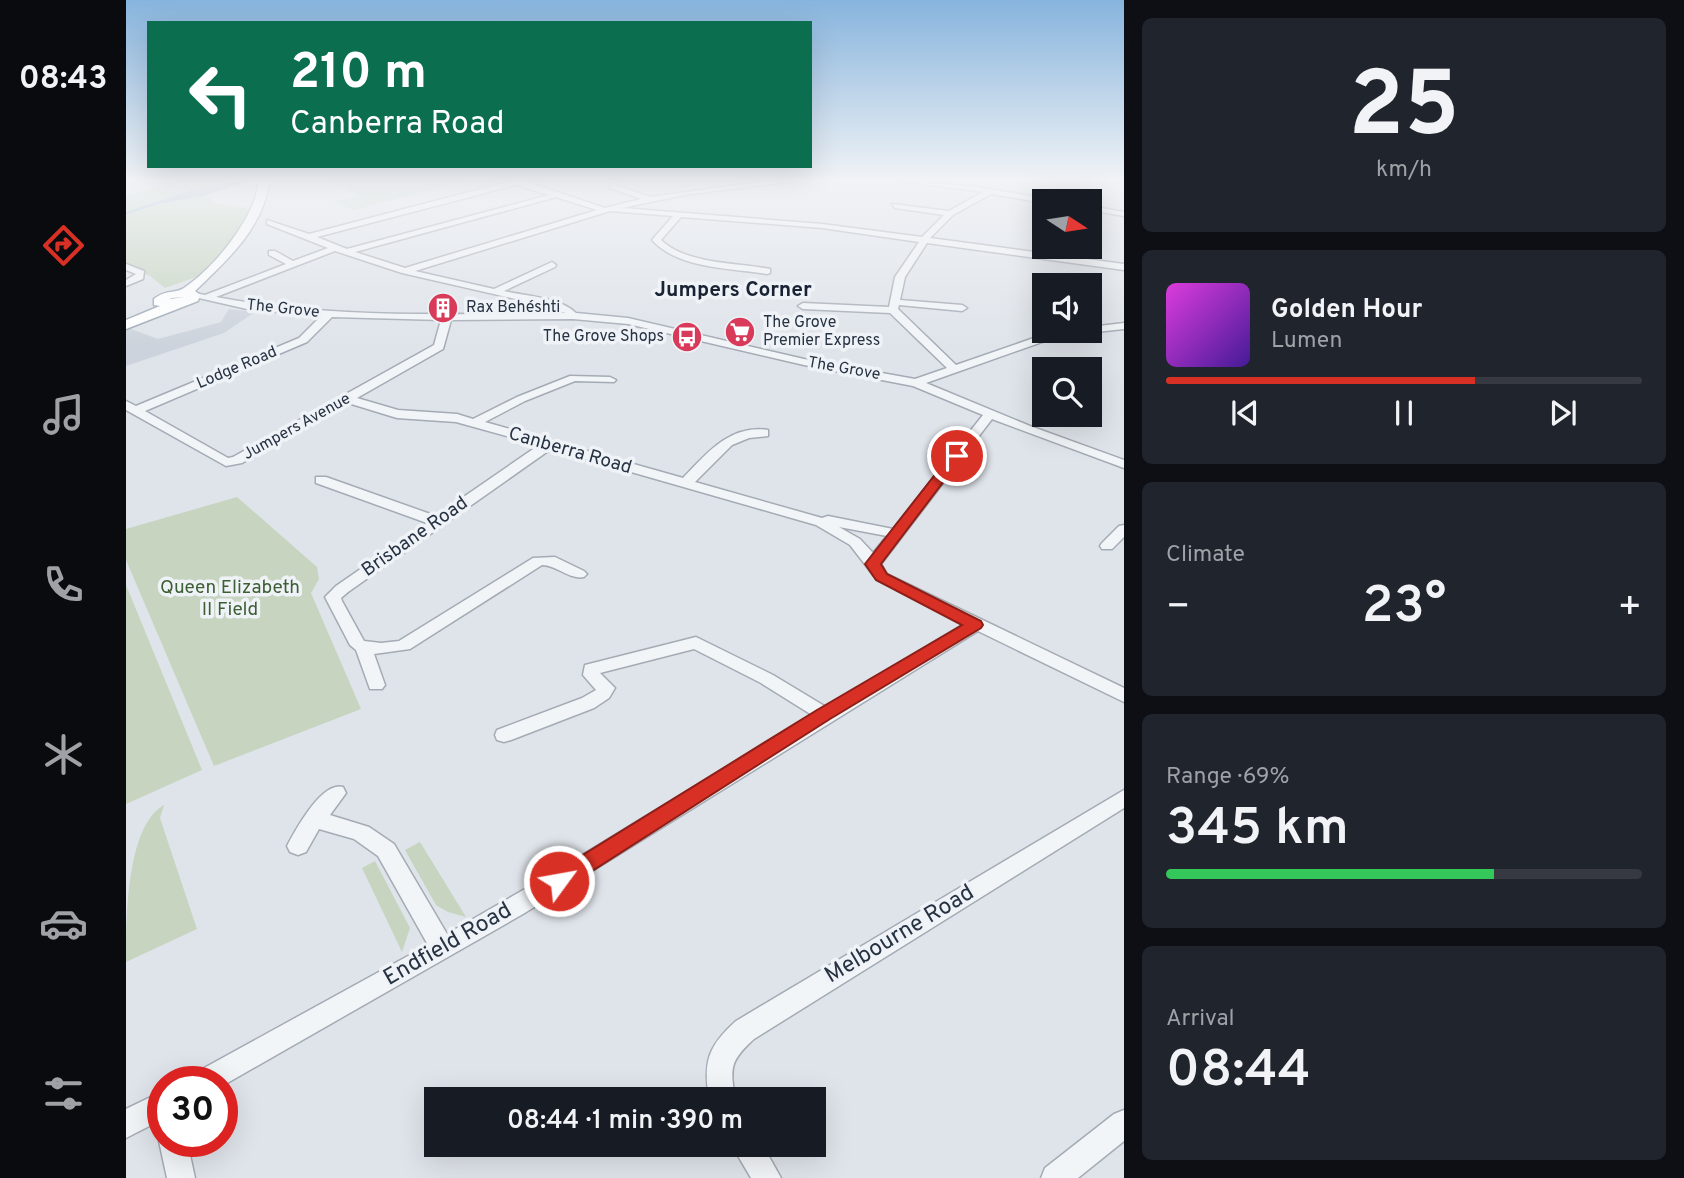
<!DOCTYPE html>
<html lang="en">
<head>
<meta charset="utf-8">
<style>
  body { margin:0; font-family:Overpass,sans-serif; background:#20242c; color:#f1f3f6; height:100vh; display:flex; flex-direction:column; font-size:26px; white-space:nowrap }
  * { box-sizing:border-box; margin:0 }
  p { font-size:23px; color:#9ea1a6 }
  .icon { flex:none; width:38px; height:38px; fill:none; stroke:currentColor; stroke-width:2; stroke-linecap:round; stroke-linejoin:round }
  .map { position:relative; flex:1; overflow:hidden }
  .panel { display:flex; flex-direction:column; gap:18px; padding:18px; background:#0d0f14; width:560px }
  .panel>* { flex:none }
  .hud { position:absolute; left:21px; top:21px; width:665px; height:147px; border-radius:0px; box-shadow:0 7px 28px #0002; background:#0b6e4f; color:#fff; overflow:hidden }
  .needle { width:46px; rotate:102deg }
  .fabs { position:absolute; left:906px; top:189px; display:grid; gap:14px }
  .fabs a { display:grid; place-items:center; width:70px; height:70px; border-radius:0px; background:#171b24; box-shadow:0 7px 28px #0002; font-size:35px }
  .speed { position:absolute; left:21px; top:1066px; display:flex; gap:14px; font-size:35px; font-weight:700; text-align:center }
  .speed>* { display:grid; place-content:center; width:91px; height:91px; border-radius:50%; background:#171b24; box-shadow:0 7px 28px #0002; line-height:1 }
  .speed .limit { border:10px solid #d22; background:#fff; color:#111 }
  .pin { position:absolute; display:grid; place-items:center; width:60px; height:60px; color:#fff; margin:-30px; border:4px solid #fff; border-radius:50%; box-shadow:0 2px 7px #0007 }
  .me { position:absolute; width:77px; margin:-38px; rotate:58deg; stroke-linejoin:round; filter:drop-shadow(0 0 5px #0008) }
  .turn { display:flex; align-items:center; gap:24px; height:147px; padding:0 28px; font-size:32px }
  .turn .icon { width:91px; height:91px; stroke-width:2.5 }
  .turn b { display:block; font-size:49px; line-height:60px }
  .big { font-size:52px; font-weight:600; line-height:1.1 }
  .panel .tile { flex:1; display:flex; flex-direction:column; justify-content:center; gap:10px; min-width:0; padding:0 24px; border-radius:10px; background:#20242c }
  .panel .dial { align-items:center; gap:0 }
  .dial b { font-size:91px; line-height:1 }
  .song { display:flex; align-items:center; gap:21px }
  .cover { width:84px; height:84px; border-radius:10px; background:linear-gradient(135deg,hsl(300 70% 55%),hsl(260 70% 35%)) }
  .played { height:7px; border-radius:4px; background:linear-gradient(90deg,#d93025 65%,#363941 65%) }
  .keys { display:flex; justify-content:space-around; direction:ltr }
  .heat { display:flex; justify-content:space-between; align-items:center; font-size:38px; direction:ltr }
  .charge { height:10px; border-radius:5px; background:linear-gradient(90deg,#34c759 69%,#363941 0) }
  .trip { position:absolute; left:298px; top:1087px; width:402px; height:70px; border-radius:0px; background:#171b24; box-shadow:0 7px 28px #0002; font-weight:600; line-height:70px; text-align:center }
  main { display:flex; flex:1; min-height:0 }
  .tab-bar { display:flex; flex-direction:column; width:126px; justify-content:space-around; align-items:center; background:#090b0e; color:#9ea1a6 }
  .tab-bar .icon { width:49px; height:49px }
  .tab-bar .current { color:#d93025 }
  .tab-bar b { font-size:32px; color:#f1f3f6 }
  .map>svg:first-child { display:block }
  .built { fill:#cdd3dc }
  .green { fill:#c6d4c0 }
  .water { fill:#97b4cd }
  .lines { fill:none; stroke-linecap:round; stroke-linejoin:round }
  .minor-casing { stroke:#a4abb4; stroke-width:3 }
  .major-casing { stroke:#9ea9b6; stroke-width:3 }
  .minor { fill:#f2f5f8; fill-rule:evenodd }
  .major { fill:#fff; fill-rule:evenodd }
  .route { fill:#d93025; stroke:#8d1f18; stroke-width:2 }
  .labels { text-anchor:middle; dominant-baseline:central; stroke-width:7; stroke-linejoin:round; paint-order:stroke }
  .far-poi-label { font-size:16px; fill:#273242; stroke:#eff3f7; text-anchor:start }
  .far-street-label { font-size:16px; fill:#273242; stroke:#eff3f7 }
  .street-label { font-size:19px; fill:#273242; stroke:#eff3f7 }
  .park-label { font-size:19px; fill:#3d5f33; stroke:#eff3f7 }
  .far-district-label { font-size:21px; font-weight:bold; fill:#192333; stroke:#eff3f7 }
  .near-street-label { font-size:23px; fill:#273242; stroke:#eff3f7 }
</style>
</head>
<body>
<main>
<nav class="tab-bar">
<b>08:43</b>
<svg class="icon current" aria-label="directions" viewBox="0 0 24 24"><path d="M12 3l9 9-9 9-9-9zM9 14v-3h6M13 9l2 2-2 2"/></svg>
<svg class="icon" aria-label="music" viewBox="0 0 24 24"><path d="M9 18V5l10-2v13"/><circle cx="6" cy="18" r="3"/><circle cx="16" cy="16" r="3"/></svg>
<svg class="icon" aria-label="phone" viewBox="0 0 24 24"><path d="M5 4h4l2 5-3 2q2 4 5 5l2-3 5 2v4C11 20 4 13 5 4z"/></svg>
<svg class="icon" aria-label="climate" viewBox="0 0 24 24"><path d="M12 3v18M4 7l16 10M4 17L20 7"/></svg>
<svg class="icon" aria-label="car" viewBox="0 0 24 24"><path d="M5 17H2v-5l4-1 3-4h7l3 4 3 1v5h-3M9 17h6M6 11h13"/><circle cx="7" cy="17" r="2"/><circle cx="17" cy="17" r="2"/></svg>
<svg class="icon" aria-label="filters" viewBox="0 0 24 24"><path d="M4 7h16M4 17h16"/><circle cx="9" cy="7" r="2"/><circle cx="15" cy="17" r="2"/></svg>
</nav>
<div class="map">
<svg width="998" height="1178" viewBox="0 0 998 1178">
  <rect width="100%" height="100%" fill="#dfe4ea"/>
  <!-- built -->
  <path class="built" d="M 103,309 L 129,312 L 98,333 L 0,366 L 0,330 L 5,329 L 32,339 L 95,322 Z"/>
  <!-- green -->
  <path class="green" d="M 51,181 L 111,181 L 66,190 L 0,212 L 0,196 Z
    M 207,181 L 341,181 L 228,210 L 207,202 L 233,196 Z
    M 78,196 L 85,196 L 87,203 L 119,208 L 130,213 L 79,274 L 39,288 L 24,276 L 0,267 L 0,215 L 36,203 Z
    M 111,497 L 191,567 L 193,579 L 185,593 L 235,709 L 88,766 L 0,560 L 0,529 Z
    M 0,585 L 76,770 L 0,804 Z
    M 38,805 L 34,818 L 71,929 L 0,962 C 0,920 0,826 38,805 Z
    M 294,842 L 340,917 L 322,912 L 310,905 L 279,850 Z
    M 249,861 L 284,928 L 276,952 L 236,868 Z"/>
  <!-- water -->
  <path class="water" d="M 111,181 L 123,181 L 78,196 L 36,203 L 0,215 L 0,212 L 66,190 Z"/>
  <g class="lines">
    <!-- minor casing -->
    <g class="minor-casing">
      <path id="minor" d="M 385,181 L 398,181 L 479,208 L 515,199 L 484,188 L 487,184 L 524,197 L 642,181 L 668,181 L 558,195 L 496,208 L 696,224 L 796,237 L 818,215 L 769,208 L 766,204 L 823,211 L 857,192 L 773,181 L 843,186 L 924,199 L 925,201 L 919,203 L 865,194 L 827,215 L 804,238 L 998,264 L 998,270 L 801,243 L 779,277 L 774,300 L 836,305 L 841,308 L 836,311 L 773,305 L 772,309 L 830,365 L 928,331 L 964,331 L 964,327 L 998,323 L 998,329 L 933,336 L 800,383 L 904,426 L 998,460 L 998,468 L 866,419 L 755,564 L 761,574 L 998,688 L 998,702 L 852,631 L 397,914 L 96,1086 L 96,1082 L 65,1082 L 69,1073 L 302,945 L 252,856 L 228,839 L 193,829 L 180,852 L 172,855 L 164,852 L 161,846 C 170,829 196,781 217,787 L 220,793 L 204,815 L 243,827 L 268,844 L 321,934 L 425,874 L 686,715 L 635,683 L 568,649 L 474,673 L 489,688 L 483,698 L 468,708 L 385,740 L 378,742 L 371,740 L 369,735 L 371,730 L 456,698 L 470,690 L 457,675 L 459,665 L 570,637 L 647,675 L 700,707 L 838,624 L 751,580 L 724,545 L 690,525 L 425,449 L 222,592 L 215,598 L 216,601 L 238,641 L 255,643 L 273,641 L 407,558 L 429,557 L 458,571 L 461,574 L 458,577 C 443,580 431,565 416,565 L 284,649 L 248,654 L 259,685 L 256,689 L 244,689 L 230,650 L 224,645 L 199,597 L 210,586 L 301,523 L 190,483 L 190,477 L 200,477 L 310,516 L 413,445 L 330,422 L 271,418 L 222,403 L 116,463 L 100,466 L 0,410 L 0,401 L 10,406 L 173,338 L 195,316 L 121,309 L 64,296 L 69,293 L 79,295 L 160,264 L 143,255 L 143,251 L 149,251 L 167,261 L 202,248 L 141,224 L 141,220 L 183,234 ZM 390,185 L 423,195 L 221,249 L 191,237 ZM 430,197 L 471,210 L 279,268 L 229,252 ZM 484,211 L 547,216 L 526,240 C 552,269 605,268 641,274 L 644,273 L 644,269 C 609,262 562,265 535,240 L 555,217 L 696,228 L 793,242 L 769,277 L 763,307 L 677,303 L 672,306 L 677,309 L 764,313 L 821,368 L 789,379 L 678,359 L 502,318 L 450,313 C 434,297 399,296 378,291 L 429,267 L 430,265 L 426,262 L 368,289 L 289,271 ZM 209,251 L 276,273 L 424,307 L 439,313 C 322,314 205,319 90,297 ZM 206,317 L 315,320 L 308,345 L 107,457 L 102,458 L 19,411 L 181,342 ZM 447,319 L 502,324 L 678,365 L 787,386 L 857,415 L 767,529 L 702,516 L 696,518 L 569,482 L 606,445 L 623,438 L 642,436 L 642,430 C 604,424 580,454 557,478 L 359,422 L 399,401 L 449,381 L 488,382 L 490,380 L 484,377 L 444,376 L 391,397 L 347,419 L 331,414 L 272,410 L 231,398 L 317,349 L 325,320 ZM 713,527 L 761,536 L 747,553 L 734,539 Z
        M 964,206 L 998,212 L 998,216 L 964,210 Z
        M 0,264 L 18,271 L 17,279 L 0,286 L 0,280 L 10,274 L 0,270 Z
        M 998,525 L 998,537 L 986,549 L 976,549 L 974,546 L 976,543 L 993,526 Z
        M 998,790 L 998,808 L 628,1039 C 604,1061 604,1067 609,1099 L 583,1099 C 577,1062 582,1046 610,1021 Z
        M 37,1091 L 37,1119 L 0,1138 L 0,1109 Z
        M 998,1110 L 998,1141 L 952,1178 L 915,1178 L 919,1168 L 988,1114 Z
        M 37,1132 L 37,1141 L 61,1141 L 69,1178 L 41,1178 L 33,1141 Z
        M 605,1144 L 636,1144 L 655,1178 L 625,1178 Z"/>
    </g>
    <!-- major casing -->
    <g class="major-casing">
      <path id="major" d="M 133,181 L 143,181 C 138,228 100,261 69,291 L 74,295 L 72,301 L 0,329 L 0,320 L 34,306 L 28,305 L 28,299 C 40,289 49,294 58,288 C 89,267 129,218 133,181 ZM 59,297 L 44,299 L 45,298 Z"/>
    </g>
    <!-- minor -->
    <use href="#minor" class="minor"/>
    <!-- major -->
    <use href="#major" class="major"/>
  </g>
  <!-- sky -->
  <linearGradient id="sky" x2="0" y2="1"><stop stop-color="#87b4dd"/><stop offset="0.52" stop-color="#f1f3f6"/><stop offset="1" stop-color="#f1f3f6" stop-opacity="0"/></linearGradient>
  <rect width="998" height="346" fill="url(#sky)"/>
  <!-- route -->
  <path class="route" d="M 831,452 L 837,456 L 755,564 L 761,574 L 855,621 L 857,625 L 855,628 L 704,719 L 441,887 L 433,890 L 426,887 L 422,881 L 426,874 L 691,710 L 836,625 L 750,580 L 739,564 L 826,453 Z"/>
  <!-- icons -->
  <defs>
    <g id="building-disc" transform="scale(1.575)"><circle r="9.5" fill="#d93a5a" stroke="#eff3f7"/><path d="M-4-6H4V6H1V3H-1V6H-4ZM-2.5-4.3h1.7v1.8h-1.7ZM.8-4.3h1.7v1.8H.8ZM-2.5-1h1.7V.8h-1.7ZM.8-1h1.7V.8H.8Z" fill="#fff"/></g>
    <g id="supermarket-disc" transform="scale(1.575)"><circle r="9.5" fill="#d93a5a" stroke="#eff3f7"/><path d="M-6-5.5h2.5l.6 2H6L4.5 2H-2.5L-4.4-4H-6ZM-1.5 3.2a1.3 1.3 0 1 0 .1 0ZM3 3.2a1.3 1.3 0 1 0 .1 0Z" fill="#fff"/></g>
    <g id="bus-disc" transform="scale(1.575)"><circle r="9.5" fill="#d93a5a" stroke="#eff3f7"/><path d="M-5-6H5V4H4V6H2V4H-2V6H-4V4H-5ZM-3.5-4V0h7V-4ZM-3.5 1.2v1.5H-2V1.2ZM2 1.2v1.5H3.5V1.2Z" fill="#fff"/></g>
  </defs>
  <g fill-rule="evenodd">
    <use href="#building-disc" x="317" y="308"/>
    <use href="#supermarket-disc" x="614" y="332"/>
    <use href="#bus-disc" x="561" y="337"/>
  </g>
  <g class="labels">
    <!-- far-poi labels -->
    <g class="far-poi-label">
      <text x="340" y="308">Rax Behéshti</text>
      <text x="637" y="323">The Grove<tspan x="637" dy="18">Premier Express</tspan></text>
      <text x="538" y="337" text-anchor="end">The Grove Shops</text>
    </g>
    <!-- far-street labels -->
    <g class="far-street-label">
      <text transform="translate(157 309) rotate(6)">The Grove</text>
      <text transform="translate(111 368) rotate(-23)">Lodge Road</text>
      <text transform="translate(718 369) rotate(10)">The Grove</text>
      <text transform="translate(171 427) rotate(-29)">Jumpers Avenue</text>
    </g>
    <!-- street labels -->
    <g class="street-label">
      <text transform="translate(444 451) rotate(16)">Canberra Road</text>
      <text transform="translate(289 537) rotate(-35)">Brisbane Road</text>
    </g>
    <!-- park labels -->
    <g class="park-label">
      <text x="104" y="588">Queen Elizabeth<tspan x="104" dy="22">II Field</tspan></text>
    </g>
    <!-- far-district labels -->
    <g class="far-district-label">
      <text x="607" y="290">Jumpers Corner</text>
    </g>
    <!-- near-street labels -->
    <g class="near-street-label">
      <text transform="translate(774 935) rotate(-31)">Melbourne Road</text>
      <text transform="translate(322 945) rotate(-30)">Endfield Road</text>
    </g>
  </g>
</svg>
<div class="fabs">
<a><svg class="needle" viewBox="-14 -14 28 28"><path d="M0-13l5 13h-10z" fill="#e53935"/><path d="M0 13l5-13h-10z" fill="#9ea1a6"/></svg></a>
<a><svg class="icon" aria-label="sound" viewBox="0 0 24 24"><path d="M4 9h4l5-4v14l-5-4H4zM17 9q2 3 0 6"/></svg></a>
<a><svg class="icon" aria-label="search" viewBox="0 0 24 24"><circle cx="10" cy="10" r="6"/><path d="M15 15l6 6"/></svg></a>
</div>
<div class="speed"><div class="limit">30</div></div>
<div class="pin" style="left:831px;top:456px;background:#d93025"><svg class="icon" aria-label="arrive" viewBox="0 0 24 24"><path d="M6 21V4h12l-3 4 3 4H6"/></svg></div>
<svg class="me" style="left:433px;top:881px" viewBox="-20 -20 40 40"><circle r="17" fill="#d93025" stroke="#fff" stroke-width="3"/><path d="M0-11L8 9 0 5-8 9z" fill="#fff"/></svg>
<div class="trip">08:44 · 1 min · 390 m</div>
<div class="hud">
<div class="turn"><svg class="icon" aria-label="left" viewBox="0 0 24 24"><path d="M17 20v-9H6M10 6l-5 5 5 5"/></svg><div><b>210 m</b>Canberra Road</div></div>
</div>
</div>
<section class="panel">
<div class="tile dial"><b>25</b><p>km/h</p></div>
<div class="tile">
<div class="song"><i class="cover"></i><div><b>Golden Hour</b><p>Lumen</p></div></div>
<div class="played"></div>
<div class="keys"><svg class="icon" aria-label="previous" viewBox="0 0 24 24"><path d="M18 5L8 12l10 7zM5 5v14"/></svg><svg class="icon" aria-label="pause" viewBox="0 0 24 24"><path d="M8 5v14M16 5v14"/></svg><svg class="icon" aria-label="next" viewBox="0 0 24 24"><path d="M6 5l10 7-10 7zM19 5v14"/></svg></div>
</div>
<div class="tile"><p>Climate</p>
<div class="heat"><a>−</a><b class="big">23°</b><a>+</a></div>
</div>
<div class="tile"><p>Range · 69%</p><b class="big">345 km</b><div class="charge"></div></div>
<div class="tile"><p>Arrival</p><b class="big">08:44</b></div>
</section>
</main>
</body>
</html>
